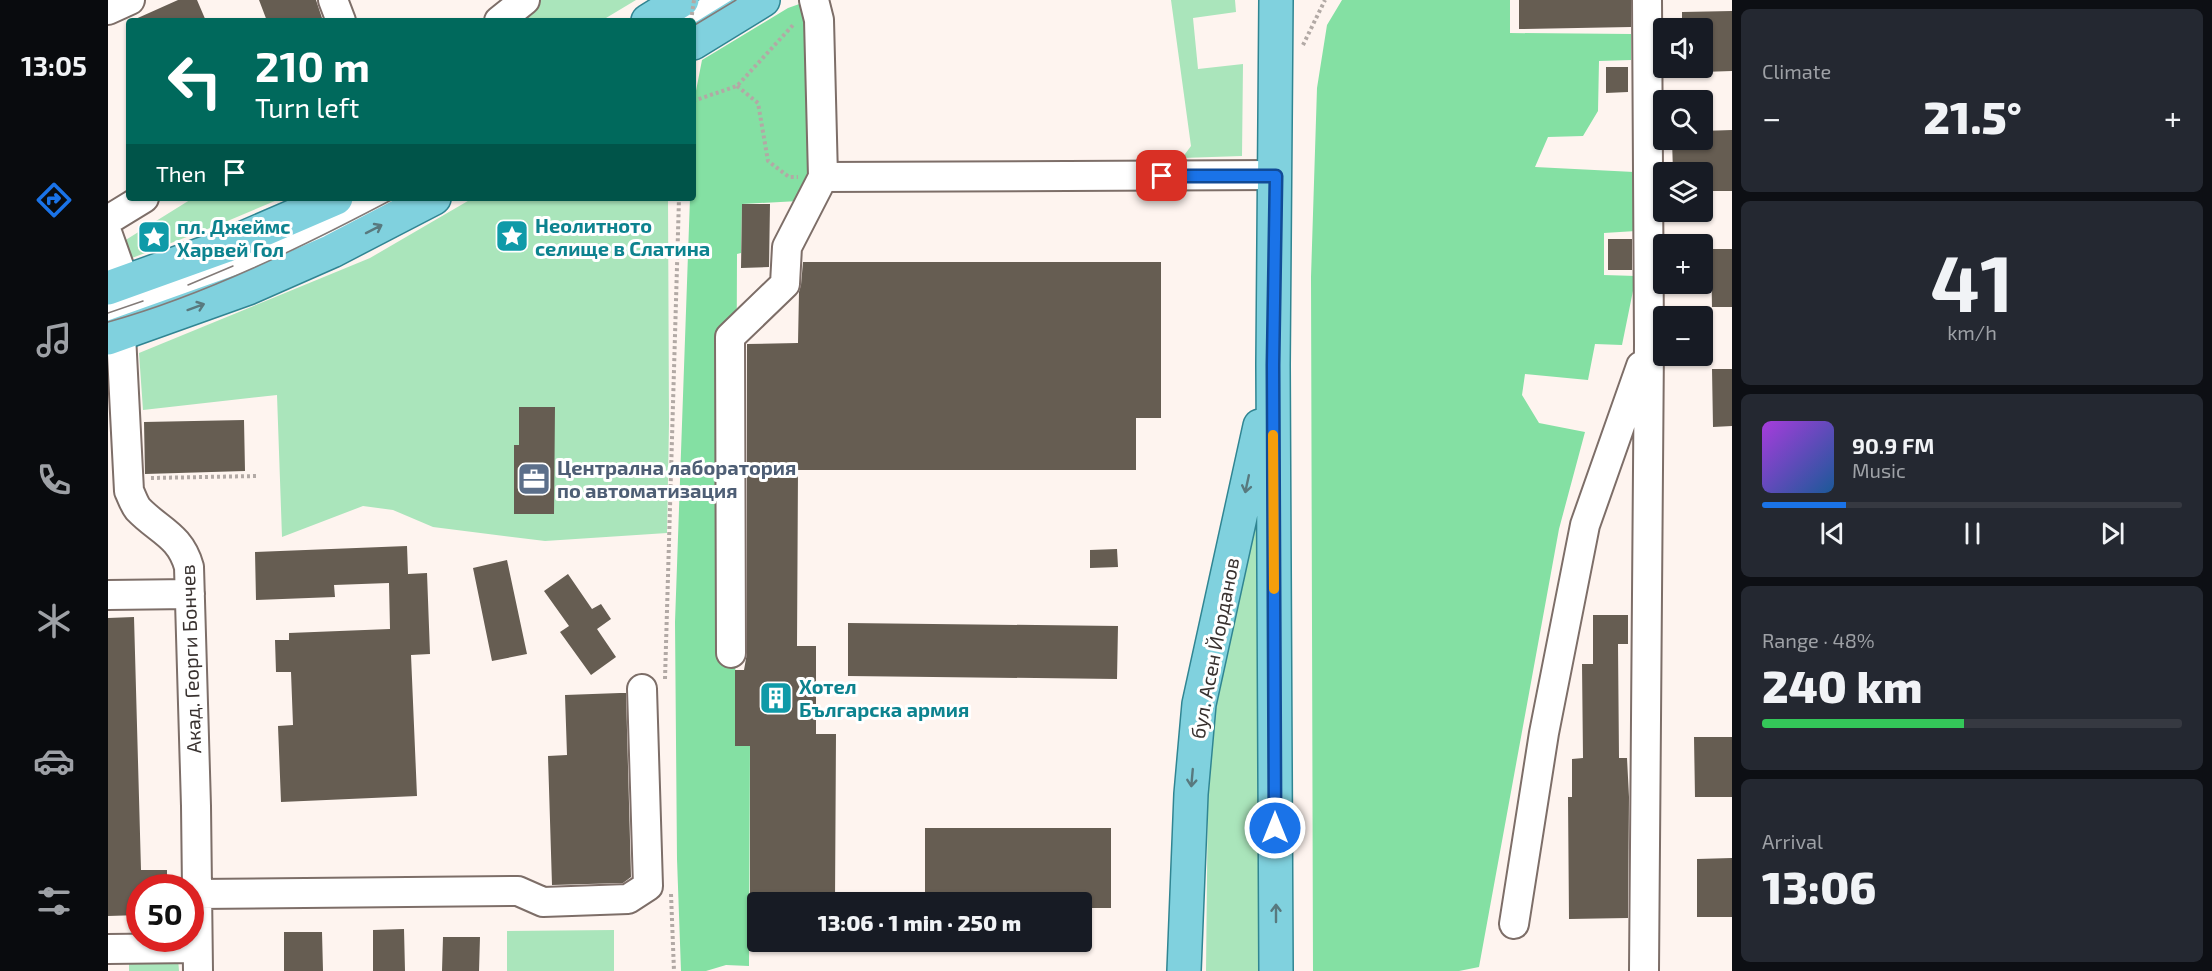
<!DOCTYPE html>
<html lang="en">
<head>
<meta charset="utf-8">
<style>
  body { margin:0; font-family:"Exo 2",sans-serif; background:#242831; color:#f1f3f6; height:100vh; display:flex; flex-direction:column; font-size:22px; white-space:nowrap }
  * { box-sizing:border-box; margin:0 }
  p { font-size:20px; color:#9ea1a6 }
  .icon { flex:none; width:33px; height:33px; fill:none; stroke:currentColor; stroke-width:2; stroke-linecap:round; stroke-linejoin:round }
  .map { position:relative; flex:1; overflow:hidden }
  .details { display:flex; flex-direction:column; gap:9px; padding:9px; background:#0d0f14; width:480px }
  .details>* { flex:none }
  .banner { position:absolute; left:18px; top:18px; width:570px; height:183px; border-radius:6px; box-shadow:0 2px 4px #0004; background:#00695c; color:#fff; overflow:hidden }
  .buttons { position:absolute; left:1545px; top:18px; display:grid; gap:12px }
  .buttons a { display:grid; place-items:center; width:60px; height:60px; border-radius:6px; background:#171b24; box-shadow:0 2px 4px #0004; font-size:30px }
  .speed { position:absolute; left:18px; top:874px; display:flex; gap:12px; font-size:30px; font-weight:700; text-align:center }
  .speed>* { display:grid; place-content:center; width:78px; height:78px; border-radius:50%; background:#171b24; box-shadow:0 2px 4px #0004; line-height:1 }
  .speed .limit { border:9px solid #d22; background:#fff; color:#111 }
  .pin { position:absolute; display:grid; place-items:center; width:51px; height:51px; color:#fff; margin:-26px; border-radius:12px; box-shadow:0 3px 9px #0006 }
  .me { position:absolute; width:66px; margin:-33px; rotate:0deg; stroke-linejoin:round; filter:drop-shadow(0 0 4px #0008) }
  .turn { display:flex; align-items:center; gap:21px; height:126px; padding:0 30px; font-size:27px }
  .turn .icon { width:78px; height:78px; stroke-width:2.5 }
  .turn b { display:block; font-size:42px; line-height:51px }
  .then { display:flex; align-items:center; height:57px; padding:0 30px; background:#0003; gap:12px; font-size:22px }
  .big { font-size:45px; font-weight:800; line-height:1.1 }
  .details .card { flex:1; display:flex; flex-direction:column; justify-content:center; gap:9px; min-width:0; padding:0 21px; border-radius:9px; background:#242831 }
  .details .dial { align-items:center; gap:0 }
  .dial b { font-size:78px; line-height:1 }
  .song { display:flex; align-items:center; gap:18px }
  .cover { width:72px; height:72px; border-radius:9px; background:linear-gradient(135deg,hsl(280 70% 55%),hsl(210 70% 35%)) }
  .played { height:6px; border-radius:3px; background:linear-gradient(90deg,#1a73e8 20%,#363941 20%) }
  .keys { display:flex; justify-content:space-around; direction:ltr }
  .heat { display:flex; justify-content:space-between; align-items:center; font-size:33px; direction:ltr }
  .charge { height:9px; border-radius:4px; background:linear-gradient(90deg,#34c759 48%,#363941 0) }
  .trip { position:absolute; left:639px; top:892px; width:345px; height:60px; border-radius:6px; background:#171b24; box-shadow:0 2px 4px #0004; font-weight:800; line-height:60px; text-align:center }
  main { display:flex; flex:1; min-height:0 }
  .tabs { display:flex; flex-direction:column; width:108px; justify-content:space-around; align-items:center; background:#090b0e; color:#9ea1a6 }
  .tabs .icon { width:42px; height:42px }
  .tabs .selected { color:#1a73e8 }
  .tabs b { font-size:27px; color:#f1f3f6 }
  .map>svg:first-child { display:block }
  .green { fill:#aae5bb }
  .forest { fill:#84e0a3 }
  .building { fill:#665d52 }
  .lines { fill:none; stroke-linecap:round; stroke-linejoin:round }
  .minor-casing { stroke:#7d6e68; stroke-width:32 }
  .major-casing { stroke:#308592; stroke-width:36 }
  .path { stroke:#b2a9a5; stroke-width:4; stroke-dasharray:3 3; stroke-linecap:butt }
  .minor { stroke:#fff; stroke-width:28 }
  .major { stroke:#80d1de; stroke-width:33 }
  .tram { stroke:#837b78; stroke-width:1.5 }
  .path-bridge { stroke:#b2a9a5; stroke-width:4; stroke-dasharray:3 3; stroke-linecap:butt }
  .oneway { stroke:#58797e }
  .route-casing { stroke:#114b97; stroke-width:15 }
  .route { stroke:#1a73e8; stroke-width:10 }
  .slow { stroke:#f59e0b; stroke-width:10 }
  .labels { text-anchor:middle; dominant-baseline:central; stroke-width:6; stroke-linejoin:round; paint-order:stroke }
  .culture-label { font-size:20px; font-weight:bold; fill:#0d838f; stroke:#fff; text-anchor:start }
  .service-label { font-size:20px; font-weight:bold; fill:#4e5e75; stroke:#fff; text-anchor:start }
  .street-label { font-size:20px; fill:#38312f; stroke:#fff }
</style>
</head>
<body>
<main>
<nav class="tabs">
<b>13:05</b>
<svg class="icon selected" aria-label="directions" viewBox="0 0 24 24"><path d="M12 3l9 9-9 9-9-9zM9 14v-3h6M13 9l2 2-2 2"/></svg>
<svg class="icon" aria-label="music" viewBox="0 0 24 24"><path d="M9 18V5l10-2v13"/><circle cx="6" cy="18" r="3"/><circle cx="16" cy="16" r="3"/></svg>
<svg class="icon" aria-label="phone" viewBox="0 0 24 24"><path d="M5 4h4l2 5-3 2q2 4 5 5l2-3 5 2v4C11 20 4 13 5 4z"/></svg>
<svg class="icon" aria-label="climate" viewBox="0 0 24 24"><path d="M12 3v18M4 7l16 10M4 17L20 7"/></svg>
<svg class="icon" aria-label="car" viewBox="0 0 24 24"><path d="M5 17H2v-5l4-1 3-4h7l3 4 3 1v5h-3M9 17h6M6 11h13"/><circle cx="7" cy="17" r="2"/><circle cx="17" cy="17" r="2"/></svg>
<svg class="icon" aria-label="filters" viewBox="0 0 24 24"><path d="M4 7h16M4 17h16"/><circle cx="9" cy="7" r="2"/><circle cx="15" cy="17" r="2"/></svg>
</nav>
<div class="map">
<svg width="1624" height="971" viewBox="0 0 1624 971">
  <rect width="100%" height="100%" fill="#fef4ef"/>
  <!-- green -->
  <path class="green" d="M 430,0 L 528,0 L 493,21 L 407,21 Z
    M 1063,0 L 1127,0 L 1128,12 L 1085,18 L 1090,69 L 1135,64 L 1134,156 L 1074,158 L 1083,146 Z
    M 85,198 L 174,198 L 110,225 L 24,258 L 16,241 Z
    M 365,198 L 560,198 L 561,424 L 559,533 L 437,541 L 325,527 L 285,510 L 255,506 L 174,537 L 169,395 L 35,410 L 31,353 L 262,258 Z
    M 1150,512 L 1151,971 L 1098,971 L 1100,782 L 1104,724 L 1139,547 Z
    M 506,930 L 506,971 L 399,971 L 399,931 Z
    M 70,958 L 71,971 L 21,971 L 21,959 Z"/>
  <!-- forest -->
  <path class="forest" d="M 1234,0 L 1402,0 L 1402,33 L 1523,34 L 1523,60 L 1491,61 L 1490,111 L 1475,136 L 1440,137 L 1427,167 L 1526,172 L 1528,231 L 1496,233 L 1496,275 L 1528,276 L 1514,345 L 1487,344 L 1480,380 L 1417,374 L 1414,395 L 1431,423 L 1477,432 L 1451,529 L 1371,967 L 1351,971 L 1205,971 L 1203,277 L 1209,88 L 1219,25 Z
    M 697,2 L 706,169 L 691,201 L 634,204 L 633,253 L 629,254 L 627,745 L 642,746 L 641,966 L 618,965 L 598,971 L 573,971 L 569,859 L 567,622 L 582,198 L 585,198 L 586,101 L 594,60 L 680,8 Z"/>
  <!-- building -->
  <path class="building" d="M 70,0 L 89,0 L 98,21 L 23,21 Z
    M 151,0 L 208,0 L 215,21 L 159,21 Z
    M 1411,0 L 1523,0 L 1523,27 L 1411,29 Z
    M 1624,11 L 1624,71 L 1594,72 L 1594,28 L 1574,28 L 1574,12 Z
    M 1498,67 L 1520,67 L 1520,92 L 1498,93 Z
    M 1624,130 L 1624,191 L 1594,191 L 1594,172 L 1565,172 L 1564,140 L 1594,140 L 1594,131 Z
    M 634,204 L 662,204 L 661,267 L 633,268 Z
    M 1500,239 L 1524,239 L 1524,270 L 1500,270 Z
    M 1603,249 L 1624,249 L 1624,307 L 1604,307 Z
    M 695,262 L 1053,262 L 1053,418 L 1028,418 L 1028,470 L 690,470 L 689,646 L 708,646 L 708,734 L 728,734 L 727,903 L 642,903 L 642,746 L 627,746 L 627,670 L 636,670 L 639,653 L 639,344 L 690,343 L 691,292 L 693,285 Z
    M 1604,369 L 1624,369 L 1624,426 L 1605,427 Z
    M 411,407 L 447,407 L 446,514 L 406,514 L 406,445 L 411,445 Z
    M 136,420 L 137,471 L 37,474 L 36,422 Z
    M 299,546 L 300,574 L 319,573 L 322,654 L 303,655 L 309,796 L 173,802 L 170,726 L 185,725 L 183,672 L 168,672 L 167,640 L 181,640 L 181,633 L 282,629 L 281,583 L 226,585 L 227,597 L 148,600 L 147,552 Z
    M 1009,549 L 1010,567 L 982,568 L 982,550 Z
    M 399,560 L 419,654 L 384,661 L 365,568 Z
    M 460,574 L 484,609 L 493,604 L 503,619 L 489,629 L 508,657 L 483,675 L 452,632 L 461,626 L 436,591 Z
    M 1485,615 L 1520,615 L 1520,644 L 1510,644 L 1511,758 L 1519,758 L 1521,797 L 1520,918 L 1461,919 L 1460,797 L 1464,797 L 1464,759 L 1475,758 L 1474,664 L 1485,664 Z
    M 26,617 L 33,870 L 59,870 L 59,888 L 32,888 L 32,915 L 0,916 L 0,618 Z
    M 740,623 L 1010,626 L 1009,679 L 740,676 Z
    M 512,693 L 518,693 L 523,877 L 515,883 L 444,885 L 440,756 L 459,755 L 457,695 Z
    M 1586,737 L 1624,737 L 1624,797 L 1587,797 Z
    M 817,828 L 1003,828 L 1003,908 L 974,908 L 974,903 L 817,903 Z
    M 1624,858 L 1624,917 L 1589,917 L 1589,859 Z
    M 296,929 L 297,971 L 265,971 L 265,930 Z
    M 176,932 L 214,932 L 215,971 L 176,971 Z
    M 335,937 L 372,937 L 371,971 L 334,971 Z"/>
  <g class="lines">
    <!-- minor casing -->
    <g class="minor-casing">
      <path id="minor" d="M 225,0 L 233,21
        M 0,10 L 22,0
        M 391,21 L 417,0
        M 584,21 L 619,0
        M 715,177 L 1168,175
        M 0,220 L 36,198
        M 0,235 L 17,283
        M 0,317 L 158,256 L 277,198
        M 13,335 L 21,491 C 24,497 26,504 30,509 C 51,531 72,535 81,567 L 88,806 L 90,971
        M 0,595 L 82,594
        M 623,653 L 622,337 L 677,284 L 679,247 L 715,177 L 711,20 L 706,0
        M 88,894 L 410,891 L 435,902 L 520,899 L 540,886 L 534,689
        M 1406,924 L 1436,733 L 1477,525 L 1533,366
        M 0,949 L 89,948
        M 1536,971 L 1541,344 L 1539,0"/>
    </g>
    <!-- major casing -->
    <g class="major-casing">
      <path id="major" d="M 1168,0 L 1165,365 L 1168,971
        M 540,21 L 574,0
        M 585,43 L 655,0
        M 0,288 L 117,246 L 228,198
        M 0,338 L 140,288 L 224,251 L 326,198
        M 1076,971 L 1083,794 L 1091,704 L 1152,426"/>
    </g>
    <!-- path -->
    <path class="path" d="M 116,19 L 117,21
      M 1195,45 L 1217,0
      M 629,86 L 650,103 L 660,161 L 681,177 L 690,177
      M 585,101 L 629,86 L 686,24
      M 43,478 L 149,476
      M 557,679 L 571,198
      M 563,894 L 566,971"/>
    <!-- minor -->
    <use href="#minor" class="minor"/>
    <!-- major -->
    <use href="#major" class="major"/>
    <!-- tram -->
    <path class="tram" d="M 585,26 L 628,0
      M 80,285 L 125,266
      M 0,313 L 35,301
      M 0,322 C 97,295 198,245 287,198"/>
    <!-- path-bridge -->
    <path class="path-bridge" d="M 583,21 L 586,0"/>
  </g>
  <!-- one-way arrows -->
  <defs><path id="oneway-shaft" d="M-6 0H5M1.5-3L5.5 0L1.5 3" fill="none" stroke-width="1.6" stroke-linecap="round" stroke-linejoin="round" transform="scale(1.5)"/></defs>
  <g class="oneway">
    <use href="#oneway-shaft" transform="translate(266 229) rotate(-27)"/>
    <use href="#oneway-shaft" transform="translate(88 307) rotate(-20)"/>
    <use href="#oneway-shaft" transform="translate(1139 484) rotate(102)"/>
    <use href="#oneway-shaft" transform="translate(1084 778) rotate(95)"/>
    <use href="#oneway-shaft" transform="translate(1168 913) rotate(-90)"/>
  </g>
  <g class="lines">
    <!-- route casing -->
    <g class="route-casing">
      <path id="route" d="M 1054,176 L 1168,176 L 1165,365 L 1167,828"/>
    </g>
    <!-- route -->
    <use href="#route" class="route"/>
    <!-- slow -->
    <path class="slow" d="M 1165,435 L 1166,589"/>
  </g>
  <!-- icons -->
  <defs>
    <g id="sight-square" transform="scale(1.725)"><rect x="-9" y="-9" width="18" height="18" rx="4" fill="#0f9aa8" stroke="#fff"/><path d="M0-6L1.8-2.2L6-1.7L2.9 1.2L3.7 5.4L0 3.3L-3.7 5.4L-2.9 1.2L-6-1.7L-1.8-2.2Z" fill="#fff"/></g>
    <g id="office-square" transform="scale(1.725)"><rect x="-9" y="-9" width="18" height="18" rx="4" fill="#5c6f8a" stroke="#fff"/><path d="M-6-3h4V-5.5h4V-3h4V5H-6ZM-1-4.5V-3h2v-1.5ZM-6 0V1H6V0Z" fill="#fff"/></g>
    <g id="building-square" transform="scale(1.725)"><rect x="-9" y="-9" width="18" height="18" rx="4" fill="#0f9aa8" stroke="#fff"/><path d="M-4-6H4V6H1V3H-1V6H-4ZM-2.5-4.3h1.7v1.8h-1.7ZM.8-4.3h1.7v1.8H.8ZM-2.5-1h1.7V.8h-1.7ZM.8-1h1.7V.8H.8Z" fill="#fff"/></g>
  </defs>
  <g fill-rule="evenodd">
    <use href="#sight-square" x="404" y="236"/>
    <use href="#sight-square" x="46" y="237"/>
    <use href="#office-square" x="426" y="479"/>
    <use href="#building-square" x="668" y="698"/>
  </g>
  <g class="labels">
    <!-- culture labels -->
    <g class="culture-label">
      <text x="427" y="225">Неолитното<tspan x="427" dy="23">селище в Слатина</tspan></text>
      <text x="69" y="226">пл. Джеймс<tspan x="69" dy="23">Харвей Гол</tspan></text>
      <text x="691" y="686">Хотел<tspan x="691" dy="23">Българска армия</tspan></text>
    </g>
    <!-- service labels -->
    <g class="service-label">
      <text x="449" y="467">Централна лаборатория<tspan x="449" dy="23">по автоматизация</tspan></text>
    </g>
    <!-- street labels -->
    <g class="street-label">
      <text transform="translate(1106 648) rotate(-79)">бул. Асен Йорданов</text>
      <text transform="translate(82 659) rotate(-92)">Акад. Георги Бончев</text>
    </g>
  </g>
</svg>
<div class="buttons">
<a><svg class="icon" aria-label="sound" viewBox="0 0 24 24"><path d="M4 9h4l5-4v14l-5-4H4zM17 9q2 3 0 6"/></svg></a>
<a><svg class="icon" aria-label="search" viewBox="0 0 24 24"><circle cx="10" cy="10" r="6"/><path d="M15 15l6 6"/></svg></a>
<a><svg class="icon" aria-label="layers" viewBox="0 0 24 24"><path d="M12 4l9 5-9 5-9-5zM3 14l9 5 9-5"/></svg></a>
<a>+</a>
<a>−</a>
</div>
<div class="speed"><div class="limit">50</div></div>
<div class="pin" style="left:1054px;top:176px;background:#d93025"><svg class="icon" aria-label="arrive" viewBox="0 0 24 24"><path d="M6 21V4h12l-3 4 3 4H6"/></svg></div>
<svg class="me" style="left:1167px;top:828px" viewBox="-20 -20 40 40"><circle r="17" fill="#1a73e8" stroke="#fff" stroke-width="3"/><path d="M0-11L8 9 0 5-8 9z" fill="#fff"/></svg>
<div class="trip">13:06 · 1 min · 250 m</div>
<div class="banner">
<div class="turn"><svg class="icon" aria-label="left" viewBox="0 0 24 24"><path d="M17 20v-9H6M10 6l-5 5 5 5"/></svg><div><b>210 m</b>Turn left</div></div>
<div class="then">Then<svg class="icon" aria-label="arrive" viewBox="0 0 24 24"><path d="M6 21V4h12l-3 4 3 4H6"/></svg></div>
</div>
</div>
<section class="details">
<div class="card"><p>Climate</p>
<div class="heat"><a>−</a><b class="big">21.5°</b><a>+</a></div>
</div>
<div class="card dial"><b>41</b><p>km/h</p></div>
<div class="card">
<div class="song"><i class="cover"></i><div><b>90.9 FM</b><p>Music</p></div></div>
<div class="played"></div>
<div class="keys"><svg class="icon" aria-label="previous" viewBox="0 0 24 24"><path d="M18 5L8 12l10 7zM5 5v14"/></svg><svg class="icon" aria-label="pause" viewBox="0 0 24 24"><path d="M8 5v14M16 5v14"/></svg><svg class="icon" aria-label="next" viewBox="0 0 24 24"><path d="M6 5l10 7-10 7zM19 5v14"/></svg></div>
</div>
<div class="card"><p>Range · 48%</p><b class="big">240 km</b><div class="charge"></div></div>
<div class="card"><p>Arrival</p><b class="big">13:06</b></div>
</section>
</main>
</body>
</html>
